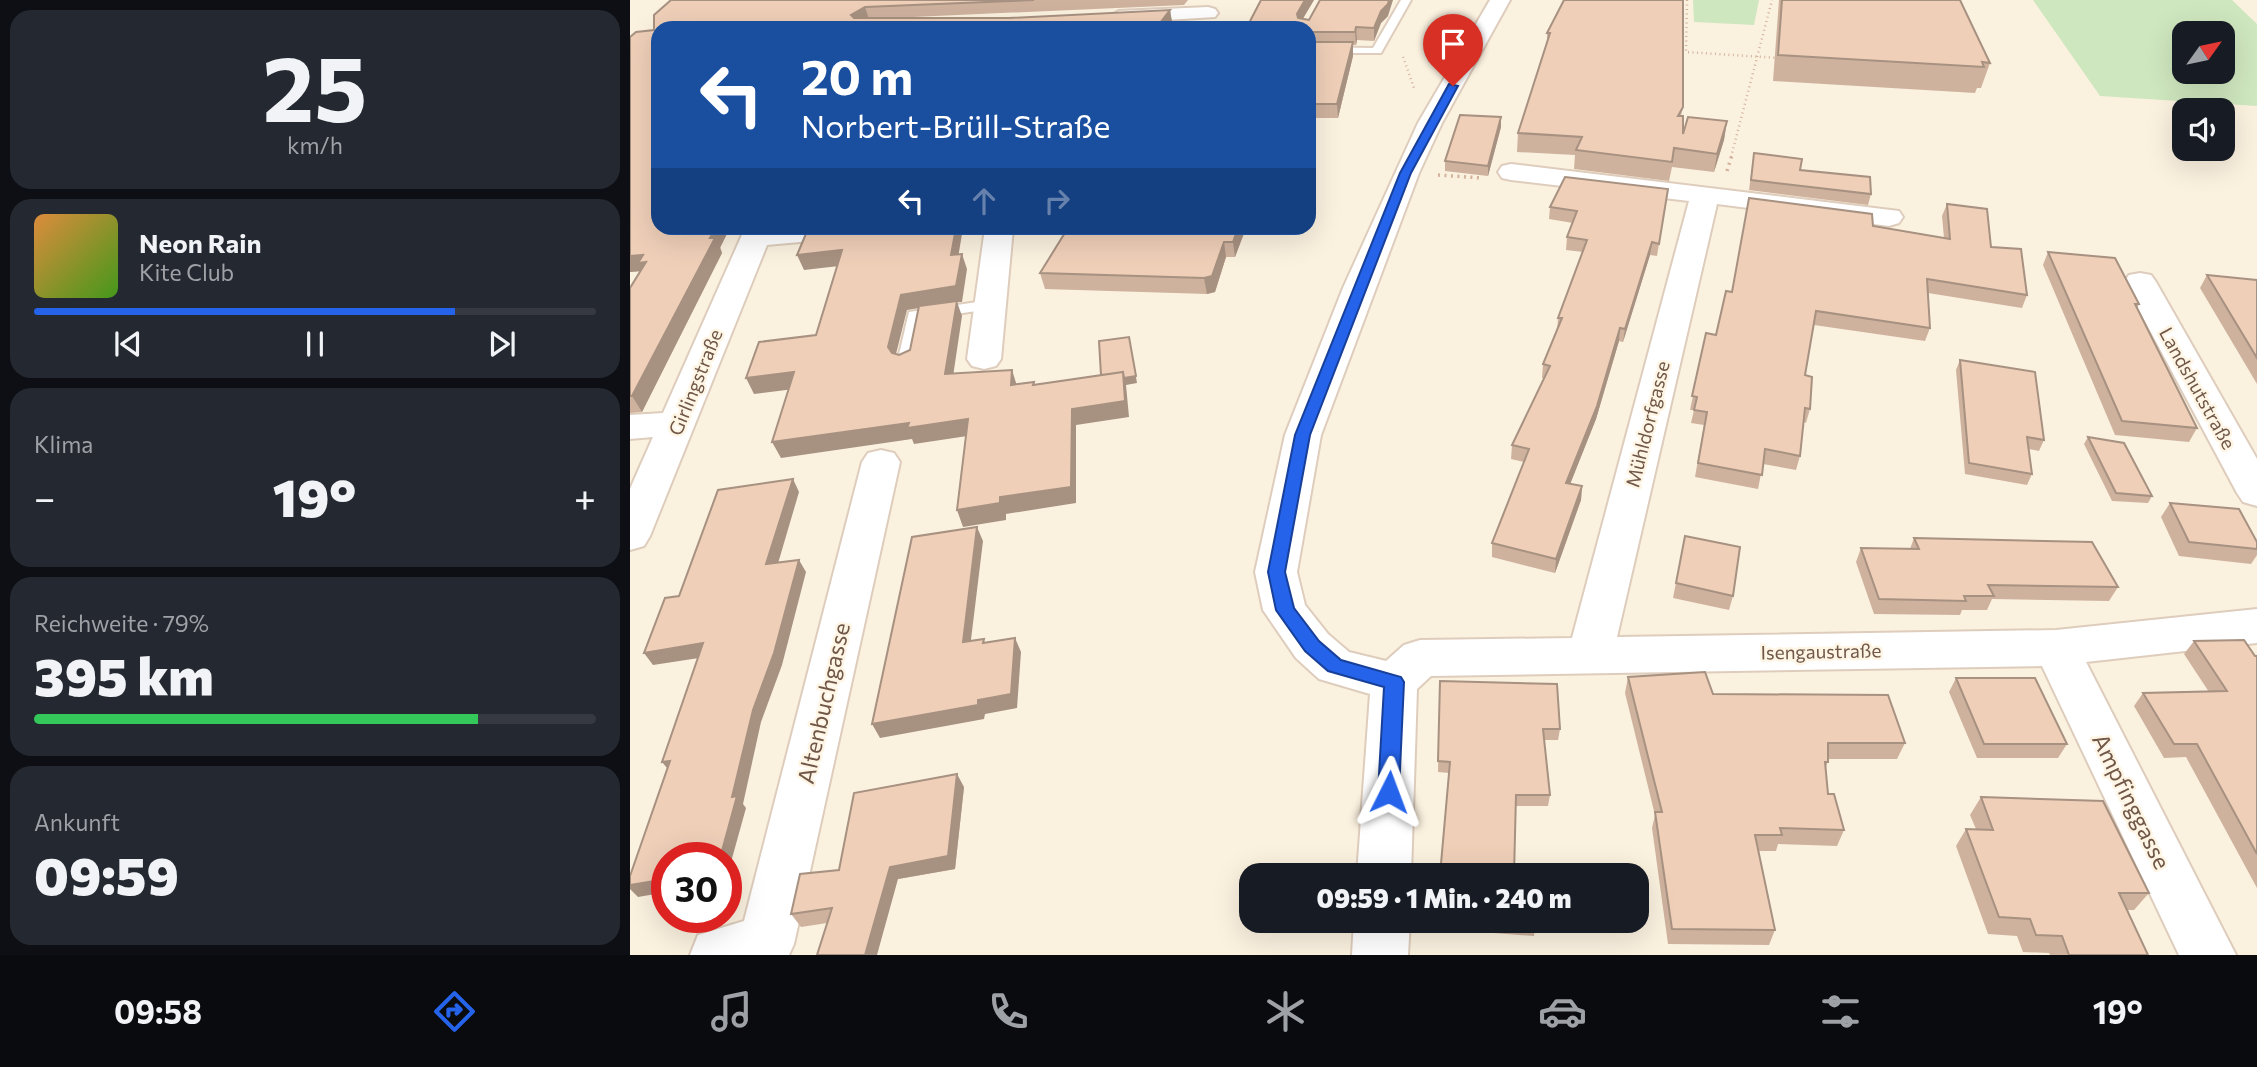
<!DOCTYPE html>
<html lang="de">
<head>
<meta charset="utf-8">
<style>
  body { margin:0; font-family:Commissioner,sans-serif; background:#242831; color:#f1f3f6; height:100vh; display:flex; flex-direction:column; font-size:26px; white-space:nowrap }
  * { box-sizing:border-box; margin:0 }
  p { font-size:23px; color:#9ea1a6 }
  .icon { flex:none; width:38px; height:38px; fill:none; stroke:currentColor; stroke-width:2; stroke-linecap:round; stroke-linejoin:round }
  .map { position:relative; flex:1; overflow:hidden }
  .details { display:flex; flex-direction:column; gap:10px; padding:10px; background:#0d0f14; width:630px }
  .details>* { flex:none }
  .guide { position:absolute; left:21px; top:21px; width:665px; height:214px; border-radius:21px; box-shadow:0 7px 28px #0002; background:#1a4fa0; color:#fff; overflow:hidden }
  .needle { width:46px; rotate:57deg }
  .controls { position:absolute; left:1542px; top:21px; display:grid; gap:14px }
  .controls a { display:grid; place-items:center; width:63px; height:63px; border-radius:14px; background:#171b24; box-shadow:0 7px 28px #0002; font-size:35px }
  .speed { position:absolute; left:21px; top:842px; display:flex; gap:14px; font-size:35px; font-weight:700; text-align:center }
  .speed>* { display:grid; place-content:center; width:91px; height:91px; border-radius:50%; background:#171b24; box-shadow:0 7px 28px #0002; line-height:1 }
  .speed .limit { border:10px solid #d22; background:#fff; color:#111 }
  .pin { position:absolute; display:grid; place-items:center; width:60px; height:60px; color:#fff; margin:-72px -30px; border-radius:50% 50% 50% 0; rotate:-45deg; box-shadow:0 0 7px #0007 }
  .pin .icon { rotate:45deg }
  .me { position:absolute; width:77px; margin:-38px; rotate:3deg; stroke-linejoin:round; filter:drop-shadow(0 0 5px #0008) }
  .turn { display:flex; align-items:center; gap:24px; height:147px; padding:0 35px; font-size:32px }
  .turn .icon { width:91px; height:91px; stroke-width:2.5 }
  .turn b { display:block; font-size:49px; line-height:60px }
  .lanes { display:flex; align-items:center; height:66px; padding:0 35px; background:#0003; justify-content:center; gap:35px; direction:ltr }
  .lanes .off { opacity:.35 }
  .big { font-size:52px; font-weight:800; line-height:1.1 }
  .details .tile { flex:1; display:flex; flex-direction:column; justify-content:center; gap:10px; min-width:0; padding:0 24px; border-radius:21px; background:#242831 }
  .details .dial { align-items:center; gap:0 }
  .dial b { font-size:91px; line-height:1 }
  .song { display:flex; align-items:center; gap:21px }
  .cover { width:84px; height:84px; border-radius:10px; background:linear-gradient(135deg,hsl(30 70% 55%),hsl(100 70% 35%)) }
  .played { height:7px; border-radius:4px; background:linear-gradient(90deg,#2563eb 75%,#363941 75%) }
  .keys { display:flex; justify-content:space-around; direction:ltr }
  .heat { display:flex; justify-content:space-between; align-items:center; font-size:38px; direction:ltr }
  .charge { height:10px; border-radius:5px; background:linear-gradient(90deg,#34c759 79%,#363941 0) }
  .trip { position:absolute; left:609px; top:863px; width:410px; height:70px; border-radius:21px; background:#171b24; box-shadow:0 7px 28px #0002; font-weight:800; line-height:70px; text-align:center }
  .dock { display:flex; height:112px; justify-content:space-around; align-items:center; background:#090b0e; color:#9ea1a6 }
  .dock .icon { width:49px; height:49px }
  .dock .current { color:#2563eb }
  .dock b { font-size:32px; color:#f1f3f6 }
  main { display:flex; flex:1; min-height:0 }
  .map>svg:first-child { display:block }
  .green { fill:#cfe7bf; fill-rule:evenodd }
  .lines { fill:none; stroke-linecap:round; stroke-linejoin:round }
  .service-casing { stroke:#decdbc; stroke-width:4 }
  .minor-casing { stroke:#decdbc; stroke-width:4 }
  .path-far1 { stroke:#d3b29c; stroke-width:2.5; stroke-dasharray:1 3.5; stroke-linecap:butt }
  .path { stroke:#d3b29c; stroke-width:3.5; stroke-dasharray:2 4.5; stroke-linecap:butt }
  .service { fill:#fff; fill-rule:evenodd }
  .minor { fill:#fff; fill-rule:evenodd }
  .wall { fill:#ceb29e }
  .shaded-wall { fill:#a79181 }
  .building { fill:#efcfb8; stroke:#a79181; stroke-width:2 }
  .route { fill:#2563eb; stroke:#184099; stroke-width:2 }
  .labels { text-anchor:middle; dominant-baseline:central; stroke-width:5; stroke-linejoin:round; paint-order:stroke }
  .street-label { font-size:19px; fill:#705748; stroke:#fef5e5 }
  .near-street-label { font-size:23px; fill:#705748; stroke:#fef5e5 }
</style>
</head>
<body>
<main>
<section class="details">
<div class="tile dial"><b>25</b><p>km/h</p></div>
<div class="tile">
<div class="song"><i class="cover"></i><div><b>Neon Rain</b><p>Kite Club</p></div></div>
<div class="played"></div>
<div class="keys"><svg class="icon" aria-label="previous" viewBox="0 0 24 24"><path d="M18 5L8 12l10 7zM5 5v14"/></svg><svg class="icon" aria-label="pause" viewBox="0 0 24 24"><path d="M8 5v14M16 5v14"/></svg><svg class="icon" aria-label="next" viewBox="0 0 24 24"><path d="M6 5l10 7-10 7zM19 5v14"/></svg></div>
</div>
<div class="tile"><p>Klima</p>
<div class="heat"><a>−</a><b class="big">19°</b><a>+</a></div>
</div>
<div class="tile"><p>Reichweite · 79%</p><b class="big">395 km</b><div class="charge"></div></div>
<div class="tile"><p>Ankunft</p><b class="big">09:59</b></div>
</section>
<div class="map">
<svg width="1627" height="955" viewBox="0 0 1627 955">
  <rect width="100%" height="100%" fill="#fbf1df"/>
  <!-- green -->
  <path class="green" d="M 1063,0 L 1129,0 L 1124,25 L 1064,22 Z
    M 1403,0 L 1602,0 L 1627,24 L 1627,106 L 1470,96 ZM 1554,33 L 1592,33 L 1592,72 L 1554,72 Z"/>
  <g class="lines">
    <!-- service casing -->
    <g class="service-casing">
      <path id="service" d="M 771,0 L 781,0 L 751,53 L 679,53 L 679,47 L 743,48 Z
        M 361,300 L 367,302 L 367,308 L 292,319 L 285,363 L 276,368 L 270,367 L 267,363 L 279,312 Z"/>
    </g>
    <!-- minor casing -->
    <g class="minor-casing">
      <path id="minor" d="M 860,0 L 880,0 L 812,123 L 789,173 L 691,435 L 667,572 L 675,605 L 698,634 L 719,652 L 756,661 L 774,645 L 790,640 L 942,638 L 1059,201 L 881,180 L 872,178 L 868,172 L 872,166 L 881,164 L 1269,211 L 1273,217 L 1269,223 L 1259,226 L 1087,204 L 987,637 L 1426,630 L 1627,609 L 1627,643 L 1456,662 L 1606,955 L 1549,955 L 1412,666 L 801,676 L 787,689 L 781,875 L 727,875 L 740,694 L 689,679 L 666,658 L 633,610 L 625,572 L 655,435 L 713,288 L 788,123 Z
        M 578,7 L 585,9 L 588,13 L 585,17 L 489,23 L 479,17 L 489,11 Z
        M 115,228 L 239,228 L 235,234 L 225,237 L 137,245 L 20,536 L 14,546 L 0,550 L 0,489 L 23,437 L 0,439 L 0,415 L 33,413 Z
        M 355,228 L 383,228 L 371,359 L 366,366 L 354,369 L 342,366 L 337,359 Z
        M 1510,273 L 1521,275 L 1526,282 L 1627,459 L 1627,506 L 1613,502 L 1607,493 L 1494,282 L 1499,275 Z
        M 251,450 L 264,453 L 270,462 L 164,944 L 159,955 L 60,955 L 68,935 L 114,921 L 232,462 L 238,453 Z
        M 724,920 L 780,920 L 778,955 L 722,955 Z"/>
    </g>
    <!-- path-far1 -->
    <path class="path-far1" d="M 1057,0 L 1056,52 L 1149,58
      M 773,57 L 784,88
      M 1101,157 L 1142,0"/>
    <!-- path -->
    <path class="path" d="M 1097,171 L 1102,155
      M 808,175 L 852,178"/>
    <!-- service -->
    <use href="#service" class="service"/>
    <!-- minor -->
    <use href="#minor" class="minor"/>
  </g>
  <!-- wall -->
  <path class="wall" d="M 41,0 L 558,0 L 554,5 L 261,18 L 379,18 L 540,10 L 542,22 L 28,28 L 92,253 L 12,412 L 0,413 L 0,288 L 11,271 L 0,272 L 0,37 L 24,30 Z
    M 631,0 L 684,0 L 673,18 L 679,20 L 758,16 L 751,23 L 744,41 L 727,40 L 726,45 L 723,45 L 723,56 L 708,118 L 679,118 L 679,28 L 619,28 L 618,25 Z
    M 934,0 L 1053,107 L 1051,116 L 1053,134 L 1097,121 L 1094,140 L 1084,172 L 1042,167 L 1039,181 L 944,169 L 945,155 L 887,152 L 888,133 L 917,44 L 917,33 Z
    M 1149,0 L 1330,0 L 1360,63 L 1351,88 L 1347,88 L 1345,93 L 1143,81 Z
    M 871,127 L 858,176 L 815,171 L 815,161 Z
    M 1124,153 L 1241,194 L 1238,205 L 1119,190 Z
    M 1038,189 L 1027,256 L 1020,255 L 993,342 L 989,341 L 966,419 L 940,484 L 952,486 L 951,500 L 925,573 L 862,557 L 862,543 L 894,462 L 881,459 L 882,445 L 914,378 L 912,378 L 913,364 L 927,331 L 928,318 L 953,252 L 936,250 L 937,237 L 943,223 L 919,219 L 920,207 Z
    M 1317,204 L 1361,247 L 1397,295 L 1392,308 L 1298,293 L 1300,328 L 1295,341 L 1184,325 L 1175,375 L 1180,409 L 1176,423 L 1174,422 L 1170,456 L 1166,470 L 1133,464 L 1128,489 L 1065,477 L 1074,425 L 1061,423 L 1064,410 L 1060,410 L 1076,333 L 1086,335 L 1102,292 L 1243,226 L 1314,238 L 1312,216 Z
    M 436,228 L 616,228 L 605,257 L 596,257 L 585,292 L 577,294 L 415,289 L 410,273 L 436,229 Z
    M 1418,252 L 1509,304 L 1507,309 L 1567,428 L 1559,442 L 1485,435 L 1413,265 Z
    M 1577,275 L 1627,281 L 1627,384 L 1570,288 Z
    M 1330,360 L 1414,440 L 1409,451 L 1399,449 L 1402,474 L 1397,485 L 1335,474 L 1326,370 Z
    M 1458,437 L 1522,496 L 1518,503 L 1482,501 L 1454,444 Z
    M 1540,503 L 1627,542 L 1627,555 L 1621,564 L 1549,556 L 1531,517 Z
    M 1055,536 L 1103,596 L 1099,610 L 1043,598 Z
    M 1284,538 L 1488,587 L 1479,601 L 1362,599 L 1357,610 L 1332,610 L 1330,615 L 1244,614 L 1226,562 L 1231,548 L 1280,549 Z
    M 1564,641 L 1627,656 L 1627,888 L 1556,757 L 1534,758 L 1504,706 L 1513,693 L 1579,692 L 1554,654 Z
    M 998,677 L 1083,694 L 1275,743 L 1267,759 L 1198,759 L 1196,768 L 1198,794 L 1214,830 L 1207,846 L 1148,844 L 1146,851 L 1128,851 L 1145,930 L 1139,945 L 1038,944 L 1022,828 L 1025,815 L 995,693 Z
    M 1326,678 L 1437,744 L 1428,758 L 1347,758 L 1319,692 Z
    M 810,681 L 930,729 L 928,740 L 914,740 L 920,795 L 918,806 L 886,806 L 819,773 L 808,772 Z
    M 334,787 L 325,869 L 268,879 L 197,923 L 171,927 L 161,914 L 209,870 Z
    M 1351,797 L 1519,893 L 1504,910 L 1497,910 L 1518,955 L 1420,955 L 1419,953 L 1393,952 L 1387,936 L 1358,934 L 1326,846 L 1336,829 L 1346,829 L 1340,815 Z
    M 851,920 L 905,926 L 904,936 L 851,932 Z"/>
  <!-- shaded-wall -->
  <path class="shaded-wall" d="M 675,0 L 684,0 L 668,27 L 667,14 Z
    M 759,0 L 763,0 L 758,16 L 751,23 L 744,41 L 744,28 L 751,11 Z
    M 235,7 L 239,19 L 225,28 L 221,15 Z
    M 540,10 L 542,22 L 537,28 L 526,28 Z
    M 726,27 L 727,40 L 726,45 L 725,32 Z
    M 723,42 L 723,56 L 708,118 L 707,104 Z
    M 871,117 L 871,127 L 858,176 L 858,166 Z
    M 1097,121 L 1094,140 L 1084,172 L 1087,154 Z
    M 86,228 L 100,228 L 90,248 L 92,253 L 12,412 L 2,396 Z
    M 326,228 L 333,228 L 326,270 L 321,255 Z
    M 608,228 L 616,228 L 605,257 L 603,242 Z
    M 594,242 L 596,257 L 585,292 L 577,294 L 574,278 Z
    M 1022,242 L 1020,255 L 993,342 L 995,329 Z
    M 212,250 L 218,265 L 174,270 L 167,255 Z
    M 332,254 L 337,269 L 332,302 L 327,302 L 332,316 L 321,390 L 315,374 L 326,302 L 277,310 L 264,362 L 258,347 L 271,295 Z
    M 13,255 L 25,277 L 12,271 L 0,272 L 0,256 Z
    M 990,328 L 989,341 L 966,419 L 935,497 L 936,483 Z
    M 499,337 L 507,383 L 496,385 L 499,417 L 446,425 L 446,503 L 376,514 L 376,520 L 333,527 L 327,510 L 370,497 L 442,409 L 473,388 Z
    M 382,370 L 387,386 L 381,385 Z
    M 164,372 L 172,388 L 124,394 L 116,378 Z
    M 338,419 L 344,435 L 284,444 L 282,439 L 151,458 L 142,442 L 279,423 Z
    M 163,479 L 169,492 L 144,577 L 136,564 Z
    M 952,486 L 951,500 L 925,573 L 926,559 Z
    M 347,527 L 353,541 L 339,656 L 333,642 Z
    M 169,560 L 176,572 L 152,665 L 131,722 L 113,804 L 116,808 L 96,880 L 96,858 L 90,858 L 102,797 L 123,710 Z
    M 385,638 L 391,652 L 387,708 L 355,714 L 354,719 L 250,738 L 242,724 L 348,700 Z
    M 73,643 L 82,656 L 23,665 L 14,653 Z
    M 40,761 L 42,774 L 32,762 Z
    M 327,774 L 334,787 L 325,869 L 268,879 L 247,955 L 235,955 L 260,867 Z
    M 37,879 L 37,892 L 8,897 L 0,889 L 0,885 Z"/>
  <!-- building -->
  <path class="building" d="M 41,0 L 404,0 L 235,7 L 221,15 L 224,18 L 379,18 L 540,10 L 526,28 L 28,28 L 28,228 L 86,228 L 80,238 L 85,238 L 2,396 L 0,396 L 0,288 L 16,262 L 8,263 L 13,255 L 0,256 L 0,37 L 6,32 L 24,30 L 24,15 Z
    M 631,0 L 675,0 L 667,14 L 668,18 L 679,20 L 690,0 L 759,0 L 758,4 L 751,11 L 744,28 L 726,27 L 725,32 L 679,32 L 679,28 L 629,28 L 630,25 L 618,25 Z
    M 934,0 L 1053,0 L 1053,107 L 1048,116 L 1053,116 L 1053,134 L 1058,117 L 1097,121 L 1087,154 L 1044,148 L 1042,162 L 946,150 L 952,137 L 888,133 L 920,33 L 917,33 Z
    M 1152,0 L 1330,0 L 1360,63 L 1352,62 L 1354,67 L 1148,55 Z
    M 679,42 L 723,42 L 707,104 L 679,104 Z
    M 830,115 L 871,117 L 858,166 L 815,161 Z
    M 1124,153 L 1172,159 L 1170,170 L 1240,177 L 1241,194 L 1121,180 Z
    M 935,177 L 1038,189 L 1029,244 L 1022,242 L 995,329 L 990,328 L 967,406 L 936,483 L 952,486 L 926,559 L 862,543 L 899,449 L 882,445 L 920,366 L 913,364 L 932,318 L 928,318 L 957,240 L 937,237 L 947,211 L 920,207 Z
    M 1119,198 L 1242,214 L 1243,226 L 1320,239 L 1317,204 L 1357,209 L 1361,247 L 1391,249 L 1397,295 L 1297,279 L 1300,328 L 1186,311 L 1175,375 L 1182,377 L 1180,409 L 1175,408 L 1170,456 L 1135,449 L 1132,475 L 1068,463 L 1077,412 L 1064,410 L 1067,397 L 1062,396 L 1076,333 L 1086,335 L 1096,291 L 1102,292 Z
    M 189,228 L 326,228 L 321,255 L 332,254 L 326,286 L 271,295 L 258,347 L 262,353 L 269,355 L 280,350 L 289,306 L 327,301 L 315,374 L 382,370 L 381,385 L 404,382 L 403,385 L 493,372 L 495,401 L 442,409 L 441,487 L 370,497 L 370,503 L 327,510 L 338,419 L 277,428 L 279,423 L 142,442 L 164,372 L 116,378 L 129,342 L 186,335 L 212,250 L 167,255 L 178,229 Z
    M 438,228 L 608,228 L 603,242 L 594,242 L 582,276 L 574,278 L 410,273 Z
    M 1418,252 L 1485,258 L 1509,304 L 1505,304 L 1567,428 L 1492,421 Z
    M 1577,275 L 1627,280 L 1627,358 Z
    M 499,337 L 506,376 L 494,378 L 493,372 L 471,375 L 469,341 Z
    M 1330,360 L 1405,372 L 1414,440 L 1397,437 L 1402,474 L 1339,463 Z
    M 1458,437 L 1494,443 L 1522,496 L 1486,493 Z
    M 163,479 L 136,564 L 169,560 L 144,653 L 123,710 L 102,797 L 107,796 L 90,858 L 37,858 L 37,879 L 0,885 L 0,876 L 40,761 L 32,762 L 73,643 L 14,653 L 35,598 L 49,596 L 88,490 Z
    M 1540,503 L 1609,509 L 1627,542 L 1627,549 L 1559,542 Z
    M 347,527 L 333,642 L 354,639 L 353,643 L 385,638 L 381,694 L 348,700 L 348,705 L 242,724 L 282,537 Z
    M 1055,536 L 1110,547 L 1103,596 L 1046,583 Z
    M 1284,538 L 1462,542 L 1488,587 L 1358,585 L 1364,596 L 1334,596 L 1336,601 L 1249,599 L 1231,548 L 1289,549 Z
    M 1614,640 L 1625,656 L 1627,656 L 1627,854 L 1567,744 L 1544,744 L 1513,693 L 1597,691 L 1564,641 Z
    M 1075,672 L 1083,694 L 1258,695 L 1275,743 L 1198,743 L 1198,762 L 1195,762 L 1198,794 L 1204,794 L 1214,830 L 1150,828 L 1152,835 L 1125,835 L 1145,930 L 1042,929 L 1025,812 L 1032,812 L 998,677 Z
    M 1326,678 L 1405,678 L 1437,744 L 1354,744 Z
    M 810,681 L 927,684 L 930,729 L 913,729 L 920,795 L 886,795 L 884,875 L 810,875 L 820,762 L 808,761 Z
    M 327,774 L 318,856 L 260,867 L 235,955 L 187,955 L 202,908 L 161,914 L 170,874 L 209,870 L 224,793 Z
    M 1351,797 L 1473,801 L 1519,893 L 1489,893 L 1518,955 L 1439,955 L 1432,936 L 1406,935 L 1400,919 L 1369,917 L 1336,829 L 1363,830 Z
    M 851,920 L 905,920 L 905,926 L 851,922 Z"/>
  <!-- route -->
  <path class="route" d="M 819,84 L 828,86 L 781,173 L 680,435 L 655,572 L 664,608 L 689,641 L 711,660 L 771,677 L 774,682 L 769,792 L 766,799 L 759,802 L 751,799 L 748,792 L 754,687 L 698,671 L 675,651 L 646,610 L 638,572 L 665,435 L 770,173 Z"/>
  <g class="labels">
    <!-- street labels -->
    <g class="street-label">
      <text transform="translate(65 382) rotate(-68)">Girlingstraße</text>
      <text transform="translate(1568 388) rotate(61)">Landshutstraße</text>
      <text transform="translate(1017 424) rotate(-76)">Mühldorfgasse</text>
      <text transform="translate(1191 651) rotate(-1)">Isengaustraße</text>
    </g>
    <!-- near-street labels -->
    <g class="near-street-label">
      <text transform="translate(193 703) rotate(-77)">Altenbuchgasse</text>
      <text transform="translate(1502 801) rotate(64)">Ampfinggasse</text>
    </g>
  </g>
</svg>
<div class="controls">
<a><svg class="needle" viewBox="-14 -14 28 28"><path d="M0-13l5 13h-10z" fill="#e53935"/><path d="M0 13l5-13h-10z" fill="#9ea1a6"/></svg></a>
<a><svg class="icon" aria-label="sound" viewBox="0 0 24 24"><path d="M4 9h4l5-4v14l-5-4H4zM17 9q2 3 0 6"/></svg></a>
</div>
<div class="speed"><div class="limit">30</div></div>
<div class="pin" style="left:823px;top:86px;background:#d93025"><svg class="icon" aria-label="arrive" viewBox="0 0 24 24"><path d="M6 21V4h12l-3 4 3 4H6"/></svg></div>
<svg class="me" style="left:759px;top:792px" viewBox="-20 -20 40 40"><path d="M0-17L14 15 0 8-14 15z" fill="#2563eb" stroke="#fff" stroke-width="4"/></svg>
<div class="trip">09:59 · 1 Min. · 240 m</div>
<div class="guide">
<div class="turn"><svg class="icon" aria-label="left" viewBox="0 0 24 24"><path d="M17 20v-9H6M10 6l-5 5 5 5"/></svg><div><b>20 m</b>Norbert-Brüll-Straße</div></div>
<div class="lanes"><svg class="icon" aria-label="left" viewBox="0 0 24 24"><path d="M17 20v-9H6M10 6l-5 5 5 5"/></svg><svg class="icon off" aria-label="ahead" viewBox="0 0 24 24"><path d="M12 20V5M6 11l6-6 6 6"/></svg><svg class="icon off" aria-label="right" viewBox="0 0 24 24"><path d="M7 20v-9h11M14 6l5 5-5 5"/></svg></div>
</div>
</div>
</main>
<nav class="dock">
<b>09:58</b>
<svg class="icon current" aria-label="directions" viewBox="0 0 24 24"><path d="M12 3l9 9-9 9-9-9zM9 14v-3h6M13 9l2 2-2 2"/></svg>
<svg class="icon" aria-label="music" viewBox="0 0 24 24"><path d="M9 18V5l10-2v13"/><circle cx="6" cy="18" r="3"/><circle cx="16" cy="16" r="3"/></svg>
<svg class="icon" aria-label="phone" viewBox="0 0 24 24"><path d="M5 4h4l2 5-3 2q2 4 5 5l2-3 5 2v4C11 20 4 13 5 4z"/></svg>
<svg class="icon" aria-label="climate" viewBox="0 0 24 24"><path d="M12 3v18M4 7l16 10M4 17L20 7"/></svg>
<svg class="icon" aria-label="car" viewBox="0 0 24 24"><path d="M5 17H2v-5l4-1 3-4h7l3 4 3 1v5h-3M9 17h6M6 11h13"/><circle cx="7" cy="17" r="2"/><circle cx="17" cy="17" r="2"/></svg>
<svg class="icon" aria-label="filters" viewBox="0 0 24 24"><path d="M4 7h16M4 17h16"/><circle cx="9" cy="7" r="2"/><circle cx="15" cy="17" r="2"/></svg>
<b>19°</b>
</nav>
</body>
</html>
